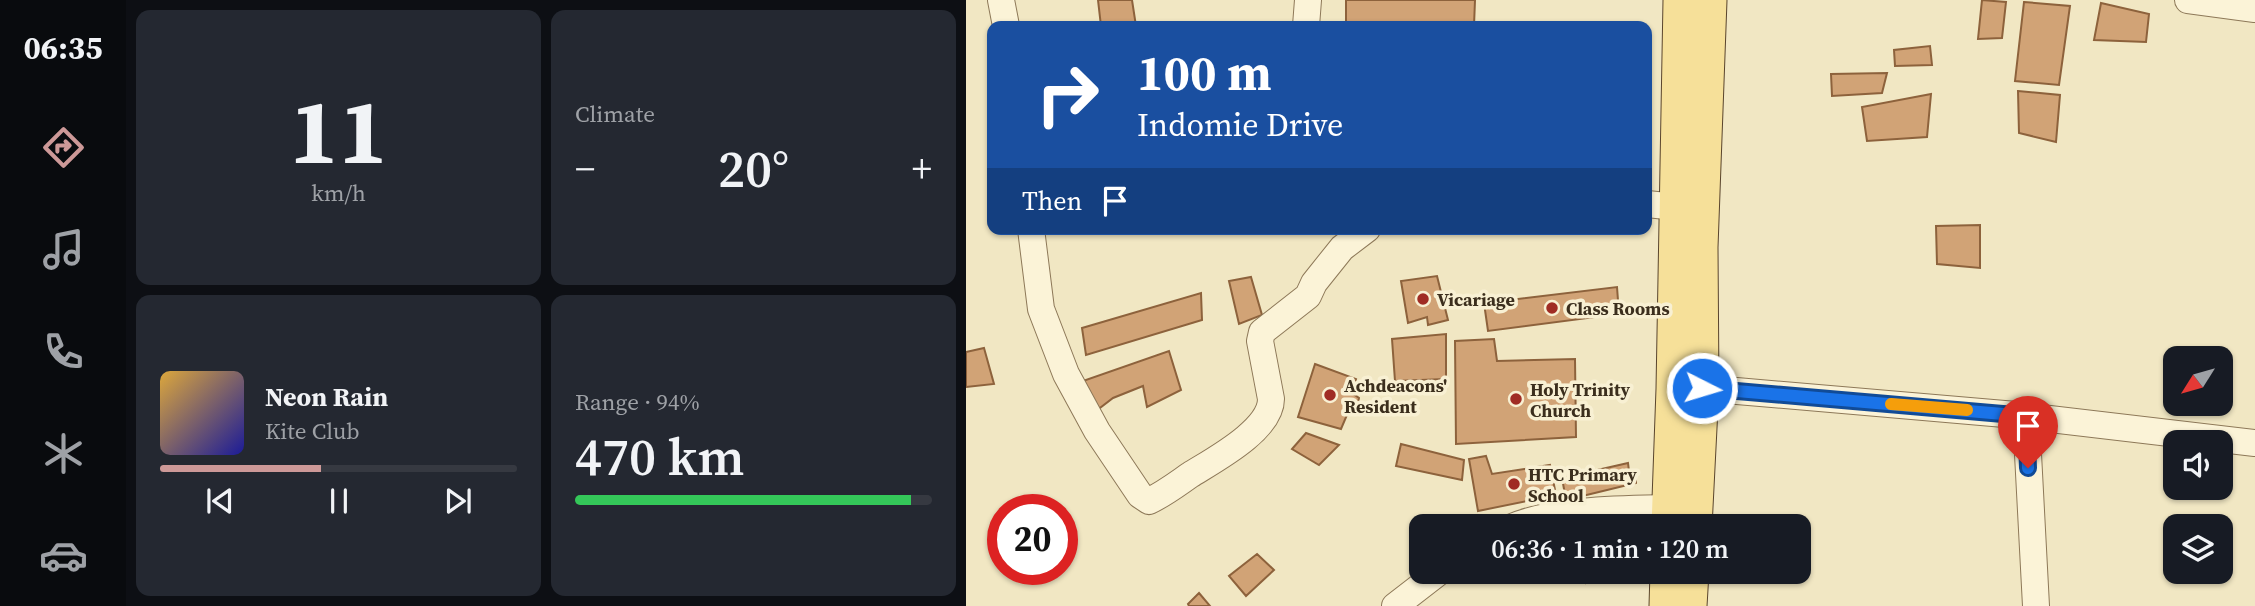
<!DOCTYPE html>
<html lang="en">
<head>
<meta charset="utf-8">
<style>
  body { margin:0; font-family:"Source Serif 4",serif; background:#242831; color:#f1f3f6; height:100vh; display:flex; flex-direction:column; font-size:26px; white-space:nowrap }
  * { box-sizing:border-box; margin:0 }
  p { font-size:23px; color:#9ea1a6 }
  .icon { flex:none; width:38px; height:38px; fill:none; stroke:currentColor; stroke-width:2; stroke-linecap:round; stroke-linejoin:round }
  .map { position:relative; flex:1; overflow:hidden }
  .sheet { display:flex; flex-direction:column; gap:10px; padding:10px; background:#0d0f14; width:840px }
  .sheet>* { flex:none }
  .hud { position:absolute; left:21px; top:21px; width:665px; height:214px; border-radius:14px; box-shadow:0 2px 5px #0004; background:#1a4fa0; color:#fff; overflow:hidden }
  .needle { width:46px; rotate:233deg }
  .buttons { position:absolute; left:1197px; top:346px; display:grid; gap:14px }
  .buttons a { display:grid; place-items:center; width:70px; height:70px; border-radius:14px; background:#171b24; box-shadow:0 2px 5px #0004; font-size:35px }
  .speed { position:absolute; left:21px; top:494px; display:flex; gap:14px; font-size:35px; font-weight:700; text-align:center }
  .speed>* { display:grid; place-content:center; width:91px; height:91px; border-radius:50%; background:#171b24; box-shadow:0 2px 5px #0004; line-height:1 }
  .speed .limit { border:10px solid #d22; background:#fff; color:#111 }
  .pin { position:absolute; display:grid; place-items:center; width:60px; height:60px; color:#fff; margin:-72px -30px; border-radius:50% 50% 50% 0; rotate:-45deg; box-shadow:0 0 7px #0007 }
  .pin .icon { rotate:45deg }
  .me { position:absolute; width:77px; margin:-38px; rotate:95deg; stroke-linejoin:round; filter:drop-shadow(0 0 5px #0008) }
  .turn { display:flex; align-items:center; gap:24px; height:147px; padding:0 35px; font-size:32px }
  .turn .icon { width:91px; height:91px; stroke-width:2.5 }
  .turn b { display:block; font-size:49px; line-height:60px }
  .then { display:flex; align-items:center; height:66px; padding:0 35px; background:#0003; gap:14px; font-size:26px }
  .big { font-size:52px; font-weight:600; line-height:1.1 }
  .sheet .tile { flex:1; display:flex; flex-direction:column; justify-content:center; gap:10px; min-width:0; padding:0 24px; border-radius:14px; background:#242831 }
  .sheet .dial { align-items:center; gap:0 }
  .dial b { font-size:91px; line-height:1 }
  .song { display:flex; align-items:center; gap:21px }
  .cover { width:84px; height:84px; border-radius:10px; background:linear-gradient(135deg,hsl(40 70% 55%),hsl(240 70% 35%)) }
  .played { height:7px; border-radius:4px; background:linear-gradient(90deg,#cd9998 45%,#363941 45%) }
  .keys { display:flex; justify-content:space-around; direction:ltr }
  .heat { display:flex; justify-content:space-between; align-items:center; font-size:38px; direction:ltr }
  .charge { height:10px; border-radius:5px; background:linear-gradient(90deg,#34c759 94%,#363941 0) }
  .sheet .tiles { flex:1; display:grid; gap:10px; grid-template-columns:repeat(2,1fr) }
  .trip { position:absolute; left:443px; top:514px; width:402px; height:70px; border-radius:14px; background:#171b24; box-shadow:0 2px 5px #0004; font-weight:600; line-height:70px; text-align:center }
  main { display:flex; flex:1; min-height:0 }
  .tabs { display:flex; flex-direction:column; width:126px; justify-content:space-around; align-items:center; background:#090b0e; color:#9ea1a6 }
  .tabs .icon { width:49px; height:49px }
  .tabs .current { color:#cd9998 }
  .tabs b { font-size:32px; color:#f1f3f6 }
  .map>svg:first-child { display:block }
  .building { fill:#d1a376; stroke:#8d623c; stroke-width:2 }
  .lines { fill:none; stroke-linecap:round; stroke-linejoin:round }
  .minor-casing { stroke:#8d7858; stroke-width:28 }
  .major-casing { stroke:#5a452d; stroke-width:35 }
  .minor { stroke:#fbf3d7; stroke-width:26 }
  .major { stroke:#f6e099; stroke-width:33 }
  .route-casing { stroke:#114b97; stroke-width:18 }
  .route { stroke:#1a73e8; stroke-width:12 }
  .slow { stroke:#f59e0b; stroke-width:12 }
  .poi-dot { fill:#a02c24; stroke:#f8f0d3; stroke-width:2.5 }
  .labels { text-anchor:middle; dominant-baseline:central; stroke-width:7; stroke-linejoin:round; paint-order:stroke }
  .poi-label { font-size:18px; font-weight:bold; fill:#3b2e1d; stroke:#f8f0d3; text-anchor:start }
</style>
</head>
<body>
<main>
<nav class="tabs">
<b>06:35</b>
<svg class="icon current" aria-label="directions" viewBox="0 0 24 24"><path d="M12 3l9 9-9 9-9-9zM9 14v-3h6M13 9l2 2-2 2"/></svg>
<svg class="icon" aria-label="music" viewBox="0 0 24 24"><path d="M9 18V5l10-2v13"/><circle cx="6" cy="18" r="3"/><circle cx="16" cy="16" r="3"/></svg>
<svg class="icon" aria-label="phone" viewBox="0 0 24 24"><path d="M5 4h4l2 5-3 2q2 4 5 5l2-3 5 2v4C11 20 4 13 5 4z"/></svg>
<svg class="icon" aria-label="climate" viewBox="0 0 24 24"><path d="M12 3v18M4 7l16 10M4 17L20 7"/></svg>
<svg class="icon" aria-label="car" viewBox="0 0 24 24"><path d="M5 17H2v-5l4-1 3-4h7l3 4 3 1v5h-3M9 17h6M6 11h13"/><circle cx="7" cy="17" r="2"/><circle cx="17" cy="17" r="2"/></svg>
</nav>
<section class="sheet">
<div class="tiles">
<div class="tile dial"><b>11</b><p>km/h</p></div>
<div class="tile"><p>Climate</p>
<div class="heat"><a>−</a><b class="big">20°</b><a>+</a></div>
</div>
<div class="tile">
<div class="song"><i class="cover"></i><div><b>Neon Rain</b><p>Kite Club</p></div></div>
<div class="played"></div>
<div class="keys"><svg class="icon" aria-label="previous" viewBox="0 0 24 24"><path d="M18 5L8 12l10 7zM5 5v14"/></svg><svg class="icon" aria-label="pause" viewBox="0 0 24 24"><path d="M8 5v14M16 5v14"/></svg><svg class="icon" aria-label="next" viewBox="0 0 24 24"><path d="M6 5l10 7-10 7zM19 5v14"/></svg></div>
</div>
<div class="tile"><p>Range · 94%</p><b class="big">470 km</b><div class="charge"></div></div>
</div>
</section>
<div class="map">
<svg width="1289" height="606" viewBox="0 0 1289 606">
  <rect width="100%" height="100%" fill="#f1e7c3"/>
  <!-- building -->
  <path class="building" d="M 132,0 L 166,0 L 170,26 L 135,26 Z
    M 380,0 L 509,0 L 508,26 L 380,26 Z
    M 1016,0 L 1040,2 L 1036,38 L 1012,39 Z
    M 1058,2 L 1104,6 L 1093,85 L 1049,81 Z
    M 1135,3 L 1183,14 L 1180,42 L 1128,40 Z
    M 964,46 L 966,65 L 929,66 L 928,50 Z
    M 921,73 L 916,93 L 866,96 L 865,74 Z
    M 1052,91 L 1094,95 L 1090,142 L 1053,133 Z
    M 965,94 L 961,137 L 901,141 L 896,107 Z
    M 1014,225 L 1014,268 L 971,264 L 970,226 Z
    M 471,276 L 482,320 L 462,325 L 461,317 L 442,323 L 435,281 Z
    M 285,277 L 296,315 L 273,324 L 263,281 Z
    M 651,287 L 653,314 L 522,331 L 518,303 Z
    M 235,293 L 236,320 L 120,355 L 116,328 Z
    M 480,334 L 480,379 L 429,381 L 426,339 Z
    M 528,339 L 531,361 L 609,359 L 610,437 L 490,444 L 489,341 Z
    M 18,348 L 28,384 L 0,387 L 0,352 Z
    M 203,351 L 215,390 L 181,407 L 177,386 L 147,398 L 130,411 L 114,382 Z
    M 349,364 L 390,379 L 386,393 L 393,398 L 391,407 L 383,410 L 375,429 L 332,417 Z
    M 340,433 L 373,445 L 353,465 L 326,449 Z
    M 435,444 L 498,460 L 496,480 L 430,466 Z
    M 520,456 L 526,474 L 584,465 L 590,495 L 512,511 L 503,459 Z
    M 662,463 L 663,471 L 670,473 L 670,483 L 600,500 L 596,478 Z
    M 291,554 L 308,570 L 280,596 L 263,576 Z
    M 619,572 L 664,572 L 664,576 L 620,583 Z
    M 233,593 L 244,606 L 223,606 L 222,604 Z"/>
  <g class="lines">
    <!-- minor casing -->
    <g class="minor-casing">
      <path id="minor" d="M 35,0 L 40,26
        M 1222,0 L 1289,9
        M 340,26 L 342,0
        M 681,204 L 710,207
        M 65,229 L 75,309 L 100,374 L 131,431 L 174,495 L 183,501 C 198,494 211,484 224,475 C 248,460 305,430 305,399 L 294,341 L 296,332 L 342,296 L 348,283 L 376,248 L 401,229
        M 716,389 L 736,388 L 1050,415 L 1289,443
        M 1060,416 L 1070,606
        M 546,527 C 588,509 657,509 702,508
        M 429,606 L 473,572"/>
    </g>
    <!-- major casing -->
    <g class="major-casing">
      <path id="major" d="M 702,527 L 707,389 L 714,0
        M 729,527 L 736,388 L 735,247 L 744,0
        M 700,606 L 701,572
        M 724,606 L 726,572"/>
    </g>
    <!-- minor -->
    <use href="#minor" class="minor"/>
    <!-- major -->
    <use href="#major" class="major"/>
  </g>
  <g class="lines">
    <!-- route casing -->
    <g class="route-casing">
      <path id="route" d="M 736,388 L 1060,416 L 1062,468"/>
    </g>
    <!-- route -->
    <use href="#route" class="route"/>
    <!-- slow -->
    <path class="slow" d="M 925,404 L 1001,410"/>
  </g>
  <!-- markers -->
  <g class="poi-dot">
    <circle cx="457" cy="299" r="7"/>
    <circle cx="586" cy="308" r="7"/>
    <circle cx="364" cy="395" r="7"/>
    <circle cx="550" cy="399" r="7"/>
    <circle cx="548" cy="484" r="7"/>
  </g>
  <g class="labels">
    <!-- poi labels -->
    <g class="poi-label">
      <text x="471" y="299">Vicariage</text>
      <text x="600" y="308">Class Rooms</text>
      <text x="378" y="385">Achdeacons'<tspan x="378" dy="21">Resident</tspan></text>
      <text x="564" y="389">Holy Trinity<tspan x="564" dy="21">Church</tspan></text>
      <text x="562" y="474">HTC Primary<tspan x="562" dy="21">School</tspan></text>
    </g>
  </g>
</svg>
<div class="buttons">
<a><svg class="needle" viewBox="-14 -14 28 28"><path d="M0-13l5 13h-10z" fill="#e53935"/><path d="M0 13l5-13h-10z" fill="#9ea1a6"/></svg></a>
<a><svg class="icon" aria-label="sound" viewBox="0 0 24 24"><path d="M4 9h4l5-4v14l-5-4H4zM17 9q2 3 0 6"/></svg></a>
<a><svg class="icon" aria-label="layers" viewBox="0 0 24 24"><path d="M12 4l9 5-9 5-9-5zM3 14l9 5 9-5"/></svg></a>
</div>
<div class="speed"><div class="limit">20</div></div>
<div class="pin" style="left:1062px;top:468px;background:#d93025"><svg class="icon" aria-label="arrive" viewBox="0 0 24 24"><path d="M6 21V4h12l-3 4 3 4H6"/></svg></div>
<svg class="me" style="left:736px;top:388px" viewBox="-20 -20 40 40"><circle r="17" fill="#1a73e8" stroke="#fff" stroke-width="3"/><path d="M0-11L8 9 0 5-8 9z" fill="#fff"/></svg>
<div class="trip">06:36 · 1 min · 120 m</div>
<div class="hud">
<div class="turn"><svg class="icon" aria-label="right" viewBox="0 0 24 24"><path d="M7 20v-9h11M14 6l5 5-5 5"/></svg><div><b>100 m</b>Indomie Drive</div></div>
<div class="then">Then<svg class="icon" aria-label="arrive" viewBox="0 0 24 24"><path d="M6 21V4h12l-3 4 3 4H6"/></svg></div>
</div>
</div>
</main>
</body>
</html>
